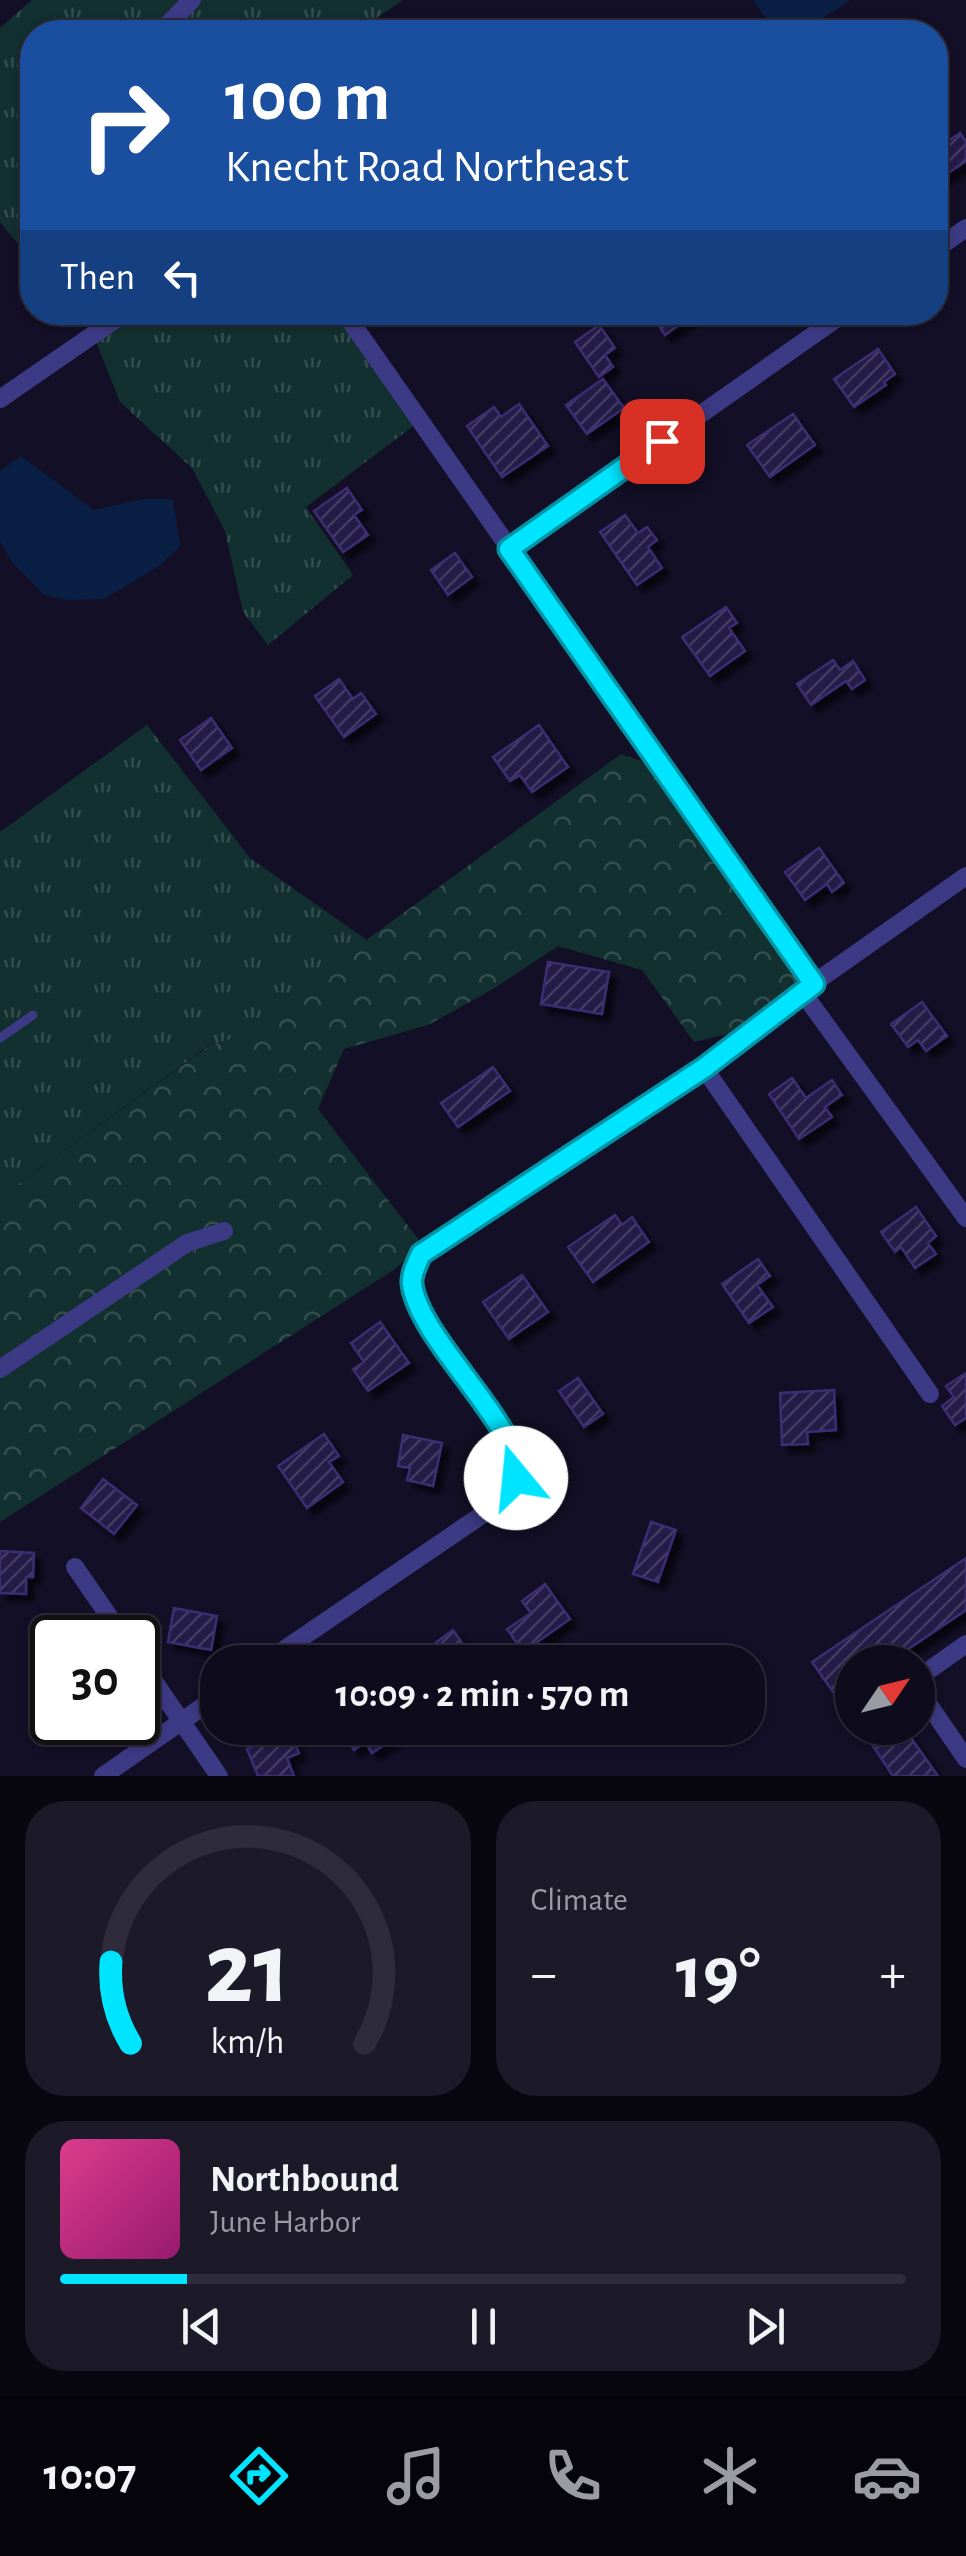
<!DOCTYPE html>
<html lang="en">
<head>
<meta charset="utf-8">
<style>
  body { margin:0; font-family:"Alegreya Sans",sans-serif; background:#1c1929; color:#f1f3f6; height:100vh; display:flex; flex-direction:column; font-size:38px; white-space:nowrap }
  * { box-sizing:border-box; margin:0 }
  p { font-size:32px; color:#9b9ba3 }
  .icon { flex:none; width:55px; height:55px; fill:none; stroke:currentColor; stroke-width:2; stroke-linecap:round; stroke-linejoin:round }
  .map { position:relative; height:1776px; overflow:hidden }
  .side { display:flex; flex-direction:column; gap:25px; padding:25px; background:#08060f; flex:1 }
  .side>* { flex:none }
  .top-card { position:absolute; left:20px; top:20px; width:928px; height:305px; border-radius:40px; box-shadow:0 2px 8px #0004,0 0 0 2px #2e2b3b; background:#1a4fa0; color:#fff; overflow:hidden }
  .needle { width:65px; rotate:55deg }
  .controls { position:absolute; left:835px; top:1645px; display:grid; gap:20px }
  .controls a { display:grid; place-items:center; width:100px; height:100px; border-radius:50%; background:#0e0b1c; box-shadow:0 2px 8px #0004,0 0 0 2px #2e2b3b; font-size:50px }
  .speed { position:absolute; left:30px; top:1615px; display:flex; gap:20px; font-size:50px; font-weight:700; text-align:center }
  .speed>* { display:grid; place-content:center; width:130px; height:130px; border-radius:50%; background:#0e0b1c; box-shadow:0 2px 8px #0004,0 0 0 2px #2e2b3b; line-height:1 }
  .speed .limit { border:5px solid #111; border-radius:15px; background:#fff; color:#111 }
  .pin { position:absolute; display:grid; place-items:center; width:85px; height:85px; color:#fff; margin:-42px; border-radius:20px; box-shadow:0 5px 15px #0006 }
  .me { position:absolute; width:110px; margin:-55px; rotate:343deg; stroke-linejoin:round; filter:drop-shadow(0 0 8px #0008) }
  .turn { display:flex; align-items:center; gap:35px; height:210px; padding:0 40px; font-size:45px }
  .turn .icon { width:130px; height:130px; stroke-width:2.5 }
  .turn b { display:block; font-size:70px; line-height:85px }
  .then { display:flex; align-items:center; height:95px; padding:0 40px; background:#0003; gap:20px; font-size:38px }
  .big { font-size:75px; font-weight:700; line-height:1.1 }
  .side .tile { flex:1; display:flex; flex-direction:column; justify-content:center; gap:15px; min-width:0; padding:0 35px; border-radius:40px; background:#1c1929 }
  .side .dial { align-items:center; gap:0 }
  .dial svg { height:260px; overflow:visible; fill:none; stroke:#2e2b3b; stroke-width:7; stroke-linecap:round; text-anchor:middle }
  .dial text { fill:#f1f3f6; stroke:none }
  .song { display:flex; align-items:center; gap:30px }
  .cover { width:120px; height:120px; border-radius:15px; background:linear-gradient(135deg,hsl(330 70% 55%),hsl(320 70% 35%)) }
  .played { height:10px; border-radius:5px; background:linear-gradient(90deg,#00e5ff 15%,#2e2b3b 15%) }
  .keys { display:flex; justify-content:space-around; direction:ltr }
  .heat { display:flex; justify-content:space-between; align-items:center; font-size:55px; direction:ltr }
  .side .tiles { flex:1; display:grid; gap:25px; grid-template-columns:1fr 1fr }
  .tile:last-child { grid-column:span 2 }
  .trip { position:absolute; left:200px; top:1645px; width:565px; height:100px; border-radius:40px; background:#0e0b1c; box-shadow:0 2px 8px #0004,0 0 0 2px #2e2b3b; font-weight:700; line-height:100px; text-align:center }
  .tabs { display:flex; height:160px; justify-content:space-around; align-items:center; background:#06040b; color:#9b9ba3 }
  .tabs .icon { width:70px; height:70px }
  .tabs .active { color:#00e5ff }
  .tabs b { font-size:45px; color:#f1f3f6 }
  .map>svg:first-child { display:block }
  .grass { fill:url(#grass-tufts) }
  .forest { fill:url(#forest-crowns) }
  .water { fill:#0a1f44 }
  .building { fill:url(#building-hatch); stroke:#3b2d73; stroke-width:2.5; filter:url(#shadow) }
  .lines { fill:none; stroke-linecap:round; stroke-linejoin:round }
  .lane { stroke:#3d3a85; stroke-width:9 }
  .street { stroke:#3d3a85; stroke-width:18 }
  .route-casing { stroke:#0095a6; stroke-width:25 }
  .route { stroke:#00e5ff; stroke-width:18 }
</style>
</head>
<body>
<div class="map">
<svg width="966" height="1776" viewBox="0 0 966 1776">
  <defs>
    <pattern id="grass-tufts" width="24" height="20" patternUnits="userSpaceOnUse" patternTransform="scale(2.5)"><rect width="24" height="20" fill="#12302f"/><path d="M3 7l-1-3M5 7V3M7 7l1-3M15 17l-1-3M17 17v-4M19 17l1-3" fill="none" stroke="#344d4e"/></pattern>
    <pattern id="forest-crowns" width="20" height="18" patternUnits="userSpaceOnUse" patternTransform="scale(2.5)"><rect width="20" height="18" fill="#12302f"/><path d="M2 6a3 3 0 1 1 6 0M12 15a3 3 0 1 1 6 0" fill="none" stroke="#344d4e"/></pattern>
    <pattern id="building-hatch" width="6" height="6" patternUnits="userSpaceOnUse" patternTransform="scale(2.5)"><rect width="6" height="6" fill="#241b47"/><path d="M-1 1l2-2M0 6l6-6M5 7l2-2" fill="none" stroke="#433b63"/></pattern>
    <filter id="shadow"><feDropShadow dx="7" dy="7" stdDeviation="2.5" flood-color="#0009"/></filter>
  </defs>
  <rect width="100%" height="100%" fill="#130f26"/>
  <!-- grass -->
  <path class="grass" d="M 32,0 L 403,0 L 356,32 L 32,32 L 32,261 L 0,222 L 0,28 Z
    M 75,313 L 347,313 L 420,421 L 306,507 L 353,575 L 268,645 L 243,612 L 225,531 L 192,468 L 120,402 L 93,334 Z
    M 147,725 L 251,859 L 367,940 L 231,1039 L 208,1046 L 0,1197 L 0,832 Z"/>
  <!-- forest -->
  <path class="forest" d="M 621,754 L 647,763 L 797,981 L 745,1030 L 694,1042 L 642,970 L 558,946 L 493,989 L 428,1025 L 344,1049 L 318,1109 L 422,1244 L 395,1269 L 0,1522 L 0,1197 L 209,1046 L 231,1039 Z"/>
  <!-- water -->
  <path class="water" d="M 753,0 L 851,0 L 801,32 L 775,32 Z
    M 21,456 L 94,510 L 143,499 L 173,499 L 180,546 L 159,566 L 104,599 L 65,600 L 43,594 L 13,563 L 0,541 L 0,471 Z"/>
  <!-- building -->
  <path class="building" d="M 960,133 L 966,142 L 966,161 L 935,182 L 935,150 Z
    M 649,312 L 697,312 L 665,335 Z
    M 599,325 L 615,348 L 605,355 L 613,367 L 599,377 L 575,342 Z
    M 878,349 L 895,374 L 884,382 L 886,385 L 854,407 L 834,379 Z
    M 603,379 L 624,408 L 587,434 L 566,405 Z
    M 519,404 L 548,446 L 502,477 L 467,426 L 494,407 L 501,417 Z
    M 793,414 L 815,445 L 770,477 L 747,445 Z
    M 347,488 L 362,510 L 354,515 L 368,535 L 343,552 L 314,511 Z
    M 625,515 L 638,533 L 647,527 L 657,540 L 648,547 L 662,568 L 637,585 L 600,532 Z
    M 455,553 L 472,577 L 448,595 L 431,570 Z
    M 726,607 L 737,623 L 729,628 L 745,651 L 710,676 L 682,637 Z
    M 833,660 L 840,670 L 853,661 L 865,680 L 852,689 L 846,681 L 811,705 L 797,684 Z
    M 339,679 L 353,699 L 361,693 L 376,714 L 344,737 L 315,696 Z
    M 211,718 L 232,748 L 201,770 L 180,740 Z
    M 539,725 L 568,767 L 532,792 L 520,775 L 510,781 L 493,757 Z
    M 819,848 L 844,883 L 832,892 L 827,884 L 805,900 L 785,872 Z
    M 548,962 L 609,972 L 602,1014 L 541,1004 Z
    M 922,1002 L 947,1036 L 926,1051 L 918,1040 L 908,1047 L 891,1024 Z
    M 493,1067 L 510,1091 L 458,1127 L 441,1103 Z
    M 792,1078 L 806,1098 L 832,1080 L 842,1095 L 825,1107 L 832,1117 L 799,1139 L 769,1094 Z
    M 916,1207 L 936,1236 L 928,1243 L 936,1254 L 915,1268 L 901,1247 L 895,1252 L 881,1232 Z
    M 615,1215 L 622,1225 L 632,1217 L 649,1242 L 593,1282 L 568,1247 Z
    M 758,1259 L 770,1276 L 757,1285 L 773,1307 L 749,1323 L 722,1284 Z
    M 522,1275 L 548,1312 L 509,1339 L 483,1302 Z
    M 380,1322 L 409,1363 L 368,1391 L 353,1369 L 364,1362 L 351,1343 Z
    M 966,1373 L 966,1418 L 955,1425 L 942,1406 L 954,1397 L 946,1386 Z
    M 578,1378 L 603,1414 L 584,1427 L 559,1391 Z
    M 834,1390 L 836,1430 L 807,1432 L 808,1444 L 782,1445 L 780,1393 Z
    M 324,1434 L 339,1456 L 329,1462 L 343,1482 L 307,1508 L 278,1466 Z
    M 403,1435 L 442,1443 L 433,1486 L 407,1480 L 410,1468 L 398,1466 Z
    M 103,1479 L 137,1505 L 114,1534 L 81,1508 Z
    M 651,1522 L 676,1530 L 658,1582 L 633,1574 Z
    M 0,1551 L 34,1553 L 33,1577 L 26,1577 L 26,1594 L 0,1593 Z
    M 966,1558 L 966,1610 L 889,1662 L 844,1662 L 852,1675 L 852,1689 L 838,1699 L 812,1662 Z
    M 545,1584 L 570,1619 L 523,1652 L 507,1629 L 531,1613 L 522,1601 Z
    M 174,1608 L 217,1616 L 211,1650 L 168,1642 Z
    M 453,1630 L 475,1662 L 424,1662 L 436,1654 L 431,1646 Z
    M 339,1728 L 410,1728 L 372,1753 L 365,1742 L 354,1750 Z
    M 901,1728 L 904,1728 L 938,1776 L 893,1776 L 873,1746 Z
    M 289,1731 L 299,1753 L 287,1758 L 294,1776 L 258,1776 L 247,1749 Z"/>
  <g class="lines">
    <!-- lane -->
    <path class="lane" d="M 0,1038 L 33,1015"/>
    <!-- street -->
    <path class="street" d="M 160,32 L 192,0
      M 935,250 L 966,228
      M 344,312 L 814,983
      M 0,399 L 126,312
      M 509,549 L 846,312
      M 803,993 L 966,1218
      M 704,1068 L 930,1394
      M 0,1369 L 187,1243 L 224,1231
      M 75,1567 L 124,1638
      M 138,1658 L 219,1776
      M 266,1662 L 495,1506 C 502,1497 514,1485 517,1474 C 526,1438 419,1335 412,1284 C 411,1274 417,1264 421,1255 L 704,1068 L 814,983 L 966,876
      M 918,1678 L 966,1644
      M 918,1689 L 966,1759
      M 103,1776 L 218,1696"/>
  </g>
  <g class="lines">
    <!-- route casing -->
    <g class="route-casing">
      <path id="route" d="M 516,1478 C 527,1431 419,1341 412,1284 C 411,1274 417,1263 421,1254 L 704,1068 L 814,984 L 509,549 L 662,441"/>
    </g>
    <!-- route -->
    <use href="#route" class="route"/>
  </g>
</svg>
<div class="controls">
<a><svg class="needle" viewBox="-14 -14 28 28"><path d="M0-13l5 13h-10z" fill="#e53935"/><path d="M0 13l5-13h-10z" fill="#9b9ba3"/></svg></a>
</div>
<div class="speed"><div class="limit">30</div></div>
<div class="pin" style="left:662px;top:441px;background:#d93025"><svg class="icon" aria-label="arrive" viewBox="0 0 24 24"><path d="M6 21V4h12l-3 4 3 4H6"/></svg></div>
<svg class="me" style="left:516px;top:1478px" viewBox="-20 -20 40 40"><circle r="19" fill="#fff"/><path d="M0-13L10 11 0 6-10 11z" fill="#00e5ff"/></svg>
<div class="trip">10:09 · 2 min · 570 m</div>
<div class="top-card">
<div class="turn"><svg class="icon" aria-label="right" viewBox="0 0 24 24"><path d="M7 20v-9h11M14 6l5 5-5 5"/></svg><div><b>100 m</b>Knecht Road Northeast</div></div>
<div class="then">Then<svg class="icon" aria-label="left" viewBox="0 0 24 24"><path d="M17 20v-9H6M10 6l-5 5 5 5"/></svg></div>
</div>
</div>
<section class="side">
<div class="tiles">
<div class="tile dial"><svg viewBox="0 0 100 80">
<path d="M14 69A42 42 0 1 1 86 69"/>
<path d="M14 69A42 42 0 0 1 8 44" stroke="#00e5ff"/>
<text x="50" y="56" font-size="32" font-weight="700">21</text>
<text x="50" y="72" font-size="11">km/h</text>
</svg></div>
<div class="tile"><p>Climate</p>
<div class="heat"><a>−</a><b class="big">19°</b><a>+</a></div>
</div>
<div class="tile">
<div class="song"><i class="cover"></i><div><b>Northbound</b><p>June Harbor</p></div></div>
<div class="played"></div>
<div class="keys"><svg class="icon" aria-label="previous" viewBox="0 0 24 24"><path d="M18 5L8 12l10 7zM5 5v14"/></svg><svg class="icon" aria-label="pause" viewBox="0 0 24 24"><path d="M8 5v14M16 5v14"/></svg><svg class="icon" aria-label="next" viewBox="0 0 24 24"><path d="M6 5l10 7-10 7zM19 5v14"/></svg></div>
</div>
</div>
</section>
<nav class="tabs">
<b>10:07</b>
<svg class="icon active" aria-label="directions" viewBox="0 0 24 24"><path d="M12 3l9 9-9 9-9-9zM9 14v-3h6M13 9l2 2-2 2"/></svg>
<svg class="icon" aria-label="music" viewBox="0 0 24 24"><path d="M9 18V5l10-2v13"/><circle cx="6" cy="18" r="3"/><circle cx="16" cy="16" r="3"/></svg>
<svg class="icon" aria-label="phone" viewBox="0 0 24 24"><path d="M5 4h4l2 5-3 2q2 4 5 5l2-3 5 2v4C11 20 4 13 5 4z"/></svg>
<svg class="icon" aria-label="climate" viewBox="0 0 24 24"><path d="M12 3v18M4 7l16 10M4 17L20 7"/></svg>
<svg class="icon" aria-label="car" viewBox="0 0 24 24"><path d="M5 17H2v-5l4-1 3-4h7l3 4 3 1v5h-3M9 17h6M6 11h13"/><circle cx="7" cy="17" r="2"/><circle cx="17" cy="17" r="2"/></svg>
</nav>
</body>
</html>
